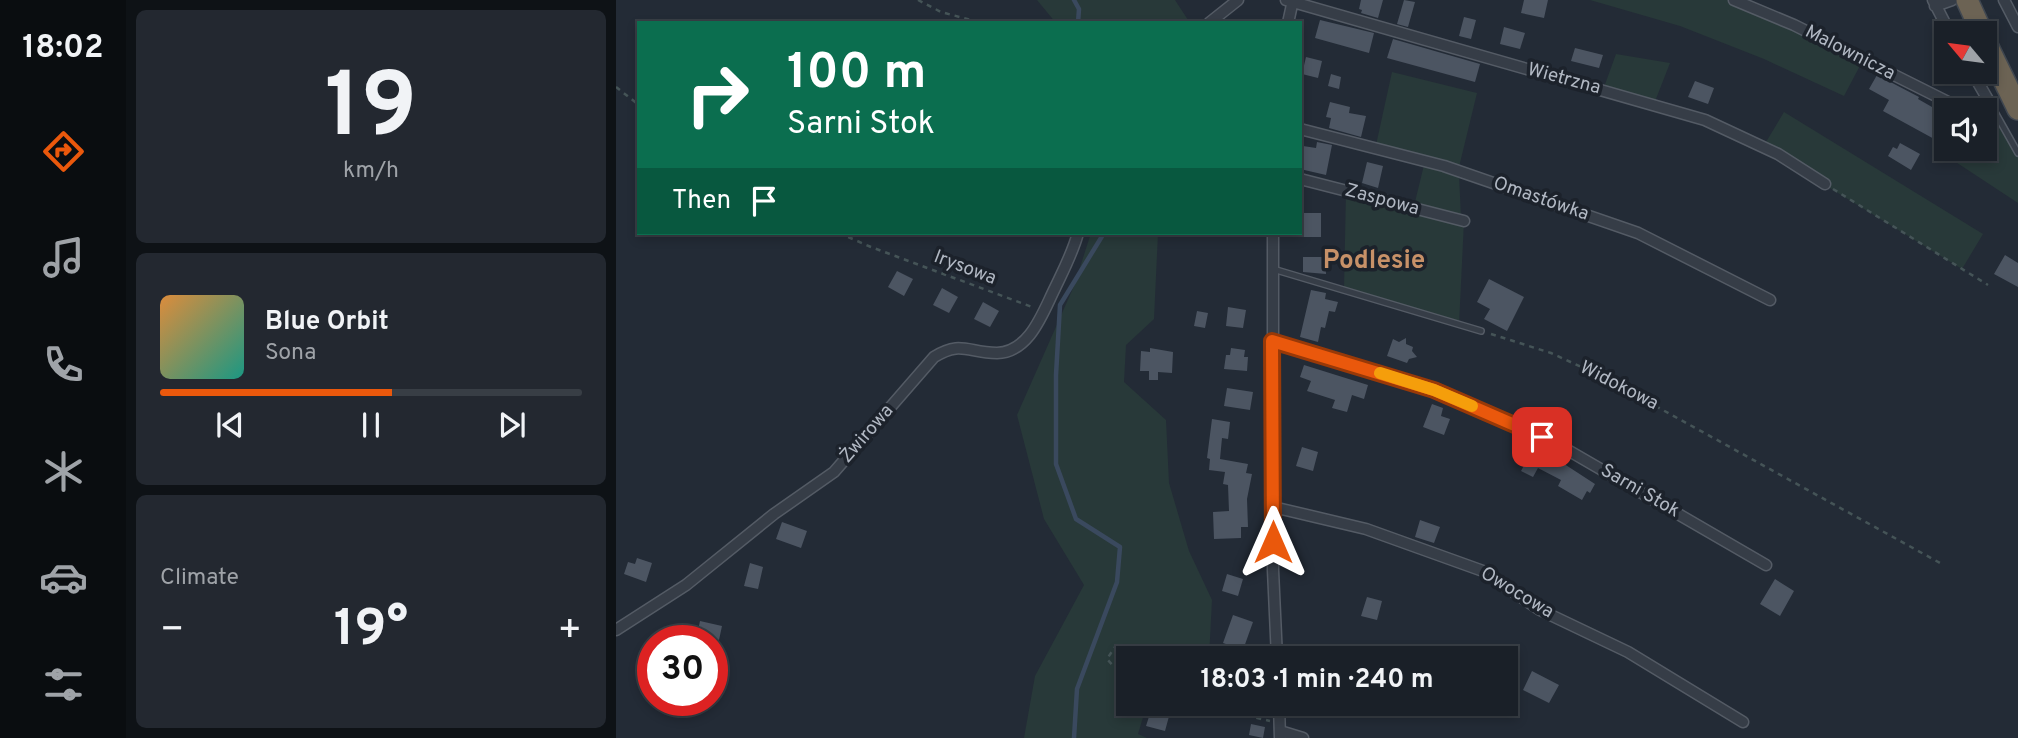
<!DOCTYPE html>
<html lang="en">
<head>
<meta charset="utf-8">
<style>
  body { margin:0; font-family:Overpass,sans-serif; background:#232830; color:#f1f3f6; height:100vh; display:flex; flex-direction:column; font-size:26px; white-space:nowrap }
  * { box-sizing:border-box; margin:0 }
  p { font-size:23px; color:#9fa3a8 }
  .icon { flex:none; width:38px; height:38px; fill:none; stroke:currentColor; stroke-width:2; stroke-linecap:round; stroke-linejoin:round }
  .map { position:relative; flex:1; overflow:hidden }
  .panel { display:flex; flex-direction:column; gap:10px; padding:10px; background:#0e1216; width:490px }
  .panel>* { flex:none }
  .banner { position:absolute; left:21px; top:21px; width:665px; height:214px; border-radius:0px; box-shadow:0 4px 10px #0003,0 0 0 2px #383e45; background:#0b6e4f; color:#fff; overflow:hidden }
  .needle { width:46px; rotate:299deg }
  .controls { position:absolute; left:1318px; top:21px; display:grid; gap:14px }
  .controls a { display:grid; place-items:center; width:63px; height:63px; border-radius:0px; background:#1a2028; box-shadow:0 4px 10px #0003,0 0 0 2px #383e45; font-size:35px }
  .speed { position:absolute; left:21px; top:625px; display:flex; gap:14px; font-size:35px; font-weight:700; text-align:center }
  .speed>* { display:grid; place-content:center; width:91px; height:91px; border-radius:50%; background:#1a2028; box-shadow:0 4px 10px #0003,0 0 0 2px #383e45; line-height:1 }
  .speed .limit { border:10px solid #d22; background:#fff; color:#111 }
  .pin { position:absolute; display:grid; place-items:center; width:60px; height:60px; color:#fff; margin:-30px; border-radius:14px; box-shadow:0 4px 10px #0006 }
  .me { position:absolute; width:77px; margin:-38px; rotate:0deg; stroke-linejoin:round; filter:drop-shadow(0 0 5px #0008) }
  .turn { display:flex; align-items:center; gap:24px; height:147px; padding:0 35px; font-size:32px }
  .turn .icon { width:91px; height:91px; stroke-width:2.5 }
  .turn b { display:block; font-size:49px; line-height:60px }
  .then { display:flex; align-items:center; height:66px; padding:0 35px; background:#0003; gap:14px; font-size:26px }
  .big { font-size:52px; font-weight:700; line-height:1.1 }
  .panel .card { flex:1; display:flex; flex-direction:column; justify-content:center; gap:10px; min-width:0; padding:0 24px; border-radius:10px; background:#232830 }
  .panel .dial { align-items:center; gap:0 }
  .dial b { font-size:91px; line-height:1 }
  .song { display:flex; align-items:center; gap:21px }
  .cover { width:84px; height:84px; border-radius:10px; background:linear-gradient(135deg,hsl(30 70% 55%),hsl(170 70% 35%)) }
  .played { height:7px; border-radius:4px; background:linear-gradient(90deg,#ea580c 55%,#383e45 55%) }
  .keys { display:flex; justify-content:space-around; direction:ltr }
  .heat { display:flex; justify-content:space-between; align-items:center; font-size:38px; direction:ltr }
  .trip { position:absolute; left:500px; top:646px; width:402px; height:70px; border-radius:0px; background:#1a2028; box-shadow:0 4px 10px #0003,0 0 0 2px #383e45; font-weight:700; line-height:70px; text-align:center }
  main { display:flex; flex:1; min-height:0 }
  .menu { display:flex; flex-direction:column; width:126px; justify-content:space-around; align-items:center; background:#0a0d10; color:#9fa3a8 }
  .menu .icon { width:49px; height:49px }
  .menu .selected { color:#ea580c }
  .menu b { font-size:32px; color:#f1f3f6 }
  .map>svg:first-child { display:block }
  .green { fill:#283939 }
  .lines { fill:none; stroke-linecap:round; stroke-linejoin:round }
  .stream { stroke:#3a495e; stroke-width:4.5 }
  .building { fill:#4c5562 }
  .lane-casing { stroke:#545b65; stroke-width:8 }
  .street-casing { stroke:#545b65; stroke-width:13 }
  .highway-casing { stroke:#414851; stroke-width:24 }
  .path { stroke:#455457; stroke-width:2.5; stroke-dasharray:5 5; stroke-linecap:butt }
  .lane { stroke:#363d47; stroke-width:5 }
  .street { stroke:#363d47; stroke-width:10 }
  .highway { stroke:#6c6354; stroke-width:21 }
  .route-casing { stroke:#983908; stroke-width:18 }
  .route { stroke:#ea580c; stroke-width:12 }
  .slow { stroke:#f59e0b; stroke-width:12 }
  .labels { text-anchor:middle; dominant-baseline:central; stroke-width:7; stroke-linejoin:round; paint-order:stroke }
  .street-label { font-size:19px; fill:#b1b8c3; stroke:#1c222b }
  .district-label { font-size:26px; font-weight:bold; fill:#c79168; stroke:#1c222b }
</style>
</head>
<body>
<main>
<nav class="menu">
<b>18:02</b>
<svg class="icon selected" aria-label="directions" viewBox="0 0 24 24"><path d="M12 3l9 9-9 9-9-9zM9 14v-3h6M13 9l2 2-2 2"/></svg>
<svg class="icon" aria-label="music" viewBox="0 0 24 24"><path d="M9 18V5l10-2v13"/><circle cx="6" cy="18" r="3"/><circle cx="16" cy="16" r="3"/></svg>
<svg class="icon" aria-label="phone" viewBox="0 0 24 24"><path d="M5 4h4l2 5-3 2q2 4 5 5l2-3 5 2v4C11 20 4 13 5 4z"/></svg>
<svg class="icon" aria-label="climate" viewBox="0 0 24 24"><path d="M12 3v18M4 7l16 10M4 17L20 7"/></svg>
<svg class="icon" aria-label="car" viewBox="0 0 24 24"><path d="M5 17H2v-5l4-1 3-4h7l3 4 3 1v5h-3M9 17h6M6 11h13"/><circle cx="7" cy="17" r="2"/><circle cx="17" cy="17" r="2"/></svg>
<svg class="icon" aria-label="filters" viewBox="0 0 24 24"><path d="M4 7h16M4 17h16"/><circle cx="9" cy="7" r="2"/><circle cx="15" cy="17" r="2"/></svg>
</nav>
<section class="panel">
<div class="card dial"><b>19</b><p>km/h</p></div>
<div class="card">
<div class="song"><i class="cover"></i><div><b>Blue Orbit</b><p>Sona</p></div></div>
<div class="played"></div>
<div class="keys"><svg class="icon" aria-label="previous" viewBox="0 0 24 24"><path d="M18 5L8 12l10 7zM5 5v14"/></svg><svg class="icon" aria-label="pause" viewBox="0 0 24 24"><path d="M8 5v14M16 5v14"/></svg><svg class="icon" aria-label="next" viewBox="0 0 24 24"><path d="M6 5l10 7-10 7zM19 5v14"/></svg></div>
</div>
<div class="card"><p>Climate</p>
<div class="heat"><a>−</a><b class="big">19°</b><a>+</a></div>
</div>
</section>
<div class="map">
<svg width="1402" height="738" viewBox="0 0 1402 738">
  <rect width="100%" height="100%" fill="#232b36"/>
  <!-- green -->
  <path class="green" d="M 421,0 L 559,0 L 574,23 L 440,23 Z
    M 974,0 L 1118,0 L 1247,60 L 1228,96 L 1148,59 L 1064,26 Z
    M 1000,54 L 1054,63 L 1038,104 L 987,90 Z
    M 776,72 L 861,93 L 843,167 L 760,145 Z
    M 1375,105 L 1402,153 L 1402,203 L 1323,151 L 1330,138 L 1330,149 L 1368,149 L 1368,110 Z
    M 1168,112 L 1367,234 L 1346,269 L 1147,147 Z
    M 808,165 L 843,174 L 845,218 L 798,206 Z
    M 730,191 L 848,221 L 843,325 L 728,289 Z
    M 475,233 L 542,233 L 538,319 L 510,345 L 508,382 L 550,420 L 553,483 L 573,551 L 596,600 L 593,658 L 513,658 L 513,704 L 531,704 L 522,734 L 531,738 L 408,738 L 419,676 L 468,585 L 428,519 L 401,415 L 458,286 Z"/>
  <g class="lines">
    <!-- stream -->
    <path class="stream" d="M 458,0 L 463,9 L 462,23
      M 458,738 L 461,689 L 501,582 L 504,547 L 460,519 L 440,464 L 440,375 L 444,305 L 488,233"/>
  </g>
  <!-- building -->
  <path class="building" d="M 745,0 L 767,0 L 762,18 L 745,13 L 746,10 L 743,9 Z
    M 788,0 L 799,2 L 792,27 L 781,24 Z
    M 908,0 L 932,0 L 928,18 L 905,13 Z
    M 848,17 L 860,20 L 855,39 L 843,36 Z
    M 704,20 L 758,33 L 753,53 L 699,38 Z
    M 888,27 L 909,33 L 904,49 L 884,44 Z
    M 777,39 L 864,64 L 859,82 L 771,58 Z
    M 959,48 L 987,55 L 983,68 L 955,61 Z
    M 690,57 L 706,61 L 702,78 L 686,74 Z
    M 715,74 L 725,77 L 723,89 L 712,86 Z
    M 1261,75 L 1303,97 L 1302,99 L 1330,115 L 1330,123 L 1320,140 L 1267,111 L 1273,100 L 1253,89 Z
    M 1079,81 L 1098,88 L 1092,104 L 1072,97 Z
    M 714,102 L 734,107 L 733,113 L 750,116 L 745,137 L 713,128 L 715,118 L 710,117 Z
    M 701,142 L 716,145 L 710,175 L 684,169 L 684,150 L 687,150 L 687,146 L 700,148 Z
    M 1284,143 L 1304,154 L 1295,170 L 1272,156 L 1277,147 L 1281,149 Z
    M 751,162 L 767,166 L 762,188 L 746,183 Z
    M 687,213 L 705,213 L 705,237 L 686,237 Z
    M 1389,255 L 1402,263 L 1402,287 L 1378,274 Z
    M 687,257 L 709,257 L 710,274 L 687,272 Z
    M 281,271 L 297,279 L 288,296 L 272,287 Z
    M 873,279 L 908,297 L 891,331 L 868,319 L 874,309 L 861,302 Z
    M 326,288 L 342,297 L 333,313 L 317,305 Z
    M 695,290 L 710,293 L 709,299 L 722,302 L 719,312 L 713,311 L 709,328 L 705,327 L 702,342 L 684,337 Z
    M 367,302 L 383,311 L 374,327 L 358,319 Z
    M 612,307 L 630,310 L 627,328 L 610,326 Z
    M 581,311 L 592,313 L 589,328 L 578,326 Z
    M 790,338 L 790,344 L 797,347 L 796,351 L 801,357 L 793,359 L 791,363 L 771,356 L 777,339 L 783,342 Z
    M 534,348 L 557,352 L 556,373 L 542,372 L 542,380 L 533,380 L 533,371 L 524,371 L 525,351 L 534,352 Z
    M 615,348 L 629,350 L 628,357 L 632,357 L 631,371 L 608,369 L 610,355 L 614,355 Z
    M 688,365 L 752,385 L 748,399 L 736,395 L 731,412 L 716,408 L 719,400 L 691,391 L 695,381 L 684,377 Z
    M 611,388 L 637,392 L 634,410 L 608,406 Z
    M 816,404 L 827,408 L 825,416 L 834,419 L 828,435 L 807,427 Z
    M 596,419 L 614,422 L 612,439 L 606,438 L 604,459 L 632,464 L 630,473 L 636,474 L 631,499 L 632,527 L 625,527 L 625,538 L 598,539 L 597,512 L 613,511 L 612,485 L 607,484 L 609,472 L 593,470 L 594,459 L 591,458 Z
    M 919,445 L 979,484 L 974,493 L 971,491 L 966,500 L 942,486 L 945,480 L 922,468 L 917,477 L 905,471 Z
    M 686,447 L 702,452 L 697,471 L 680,466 Z
    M 804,520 L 824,527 L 818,543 L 799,537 Z
    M 166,522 L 191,531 L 185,548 L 160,539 Z
    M 21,558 L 36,563 L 30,582 L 8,574 L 12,562 L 19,564 Z
    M 134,563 L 147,567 L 142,589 L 128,586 Z
    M 611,574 L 627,579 L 622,596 L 606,591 Z
    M 1159,579 L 1178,591 L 1164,616 L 1144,604 Z
    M 751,597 L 766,601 L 761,620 L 745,616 Z
    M 617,615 L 637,622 L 627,650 L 607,643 Z
    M 84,621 L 106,626 L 103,640 L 81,635 Z
    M 916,671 L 943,685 L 933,703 L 907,690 Z
    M 537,704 L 555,709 L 549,731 L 530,726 Z
    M 635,724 L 649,727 L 647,738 L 633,735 Z"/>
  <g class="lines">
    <!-- lane casing -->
    <g class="lane-casing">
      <path id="lane" d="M 1375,105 L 1402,153
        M 657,269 L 865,331"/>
    </g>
    <!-- street casing -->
    <g class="street-casing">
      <path id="street" d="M 670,0 L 1089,120 L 1162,154 L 1209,184
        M 1118,0 L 1178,25 L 1348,110
        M 1317,0 L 1334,33
        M 1388,0 L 1402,27
        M 1319,6 L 1336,0
        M 593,23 L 622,0
        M 672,23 L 677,0
        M 1356,72 L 1375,105 L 1365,110
        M 684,129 L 828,166 L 1022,233 L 1154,300
        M 684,179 L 848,221
        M 657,233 L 657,570 L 661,658
        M 656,341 L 818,390 L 881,416 L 943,445 L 1150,565
        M 657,507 L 750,529 L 867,571 L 924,610 L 1012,652 L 1127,722
        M 0,630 L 70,585 L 158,514 L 218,472 L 318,357 C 345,340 352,353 381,353 C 414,352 427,312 439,288 C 448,269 457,252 462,233
        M 663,704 L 664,738
        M 664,731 L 687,738"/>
    </g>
    <!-- highway casing -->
    <g class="highway-casing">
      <path id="highway" d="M 1351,0 L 1366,33
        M 1368,39 L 1402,109"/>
    </g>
    <!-- path -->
    <path class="path" d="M 302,0 L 325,12 L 366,23
      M 0,87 L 23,105
      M 1217,189 L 1372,285
      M 223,233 L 255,247 L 416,307
      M 875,334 L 935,353 L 987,377 L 1324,563
      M 513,673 L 499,668 L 491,659 L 499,647 L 504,648 L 516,658
      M 572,704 L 587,709 L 606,710 L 654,721"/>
    <!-- lane -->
    <use href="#lane" class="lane"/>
    <!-- street -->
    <use href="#street" class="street"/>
    <!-- highway -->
    <use href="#highway" class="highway"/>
  </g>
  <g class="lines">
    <!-- route casing -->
    <g class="route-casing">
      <path id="route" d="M 657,542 L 656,341 L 818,390 L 926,437"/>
    </g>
    <!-- route -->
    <use href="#route" class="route"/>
    <!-- slow -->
    <path class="slow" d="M 764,373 L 818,390 L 856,406"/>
  </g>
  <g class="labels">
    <!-- street labels -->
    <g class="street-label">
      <text transform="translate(1234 53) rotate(27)">Malownicza</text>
      <text transform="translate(948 79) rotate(15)">Wietrzna</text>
      <text transform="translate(925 199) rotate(19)">Omastówka</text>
      <text transform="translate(766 200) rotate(15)">Zaspowa</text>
      <text transform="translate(349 268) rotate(21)">Irysowa</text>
      <text transform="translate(1003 386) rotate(27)">Widokowa</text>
      <text transform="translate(251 434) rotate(-49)">Żwirowa</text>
      <text transform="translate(1024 491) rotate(30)">Sarni Stok</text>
      <text transform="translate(901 593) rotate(31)">Owocowa</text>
    </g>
    <!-- district labels -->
    <g class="district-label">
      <text x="758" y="261">Podlesie</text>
    </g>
  </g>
</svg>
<div class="controls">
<a><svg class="needle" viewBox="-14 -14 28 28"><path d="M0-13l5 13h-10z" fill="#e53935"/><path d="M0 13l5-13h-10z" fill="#9fa3a8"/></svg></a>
<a><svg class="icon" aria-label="sound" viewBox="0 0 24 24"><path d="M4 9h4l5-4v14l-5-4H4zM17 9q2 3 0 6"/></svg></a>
</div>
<div class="speed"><div class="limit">30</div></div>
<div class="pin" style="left:926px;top:437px;background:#d93025"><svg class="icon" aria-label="arrive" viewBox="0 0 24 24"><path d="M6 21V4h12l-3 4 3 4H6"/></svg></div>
<svg class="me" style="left:657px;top:542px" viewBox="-20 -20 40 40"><path d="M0-17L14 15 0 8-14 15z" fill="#ea580c" stroke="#fff" stroke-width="4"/></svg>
<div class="trip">18:03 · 1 min · 240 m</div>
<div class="banner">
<div class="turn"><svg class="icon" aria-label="right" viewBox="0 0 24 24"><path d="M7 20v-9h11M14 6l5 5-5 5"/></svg><div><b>100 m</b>Sarni Stok</div></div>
<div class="then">Then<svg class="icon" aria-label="arrive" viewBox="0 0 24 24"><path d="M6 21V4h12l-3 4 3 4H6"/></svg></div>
</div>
</div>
</main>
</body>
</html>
